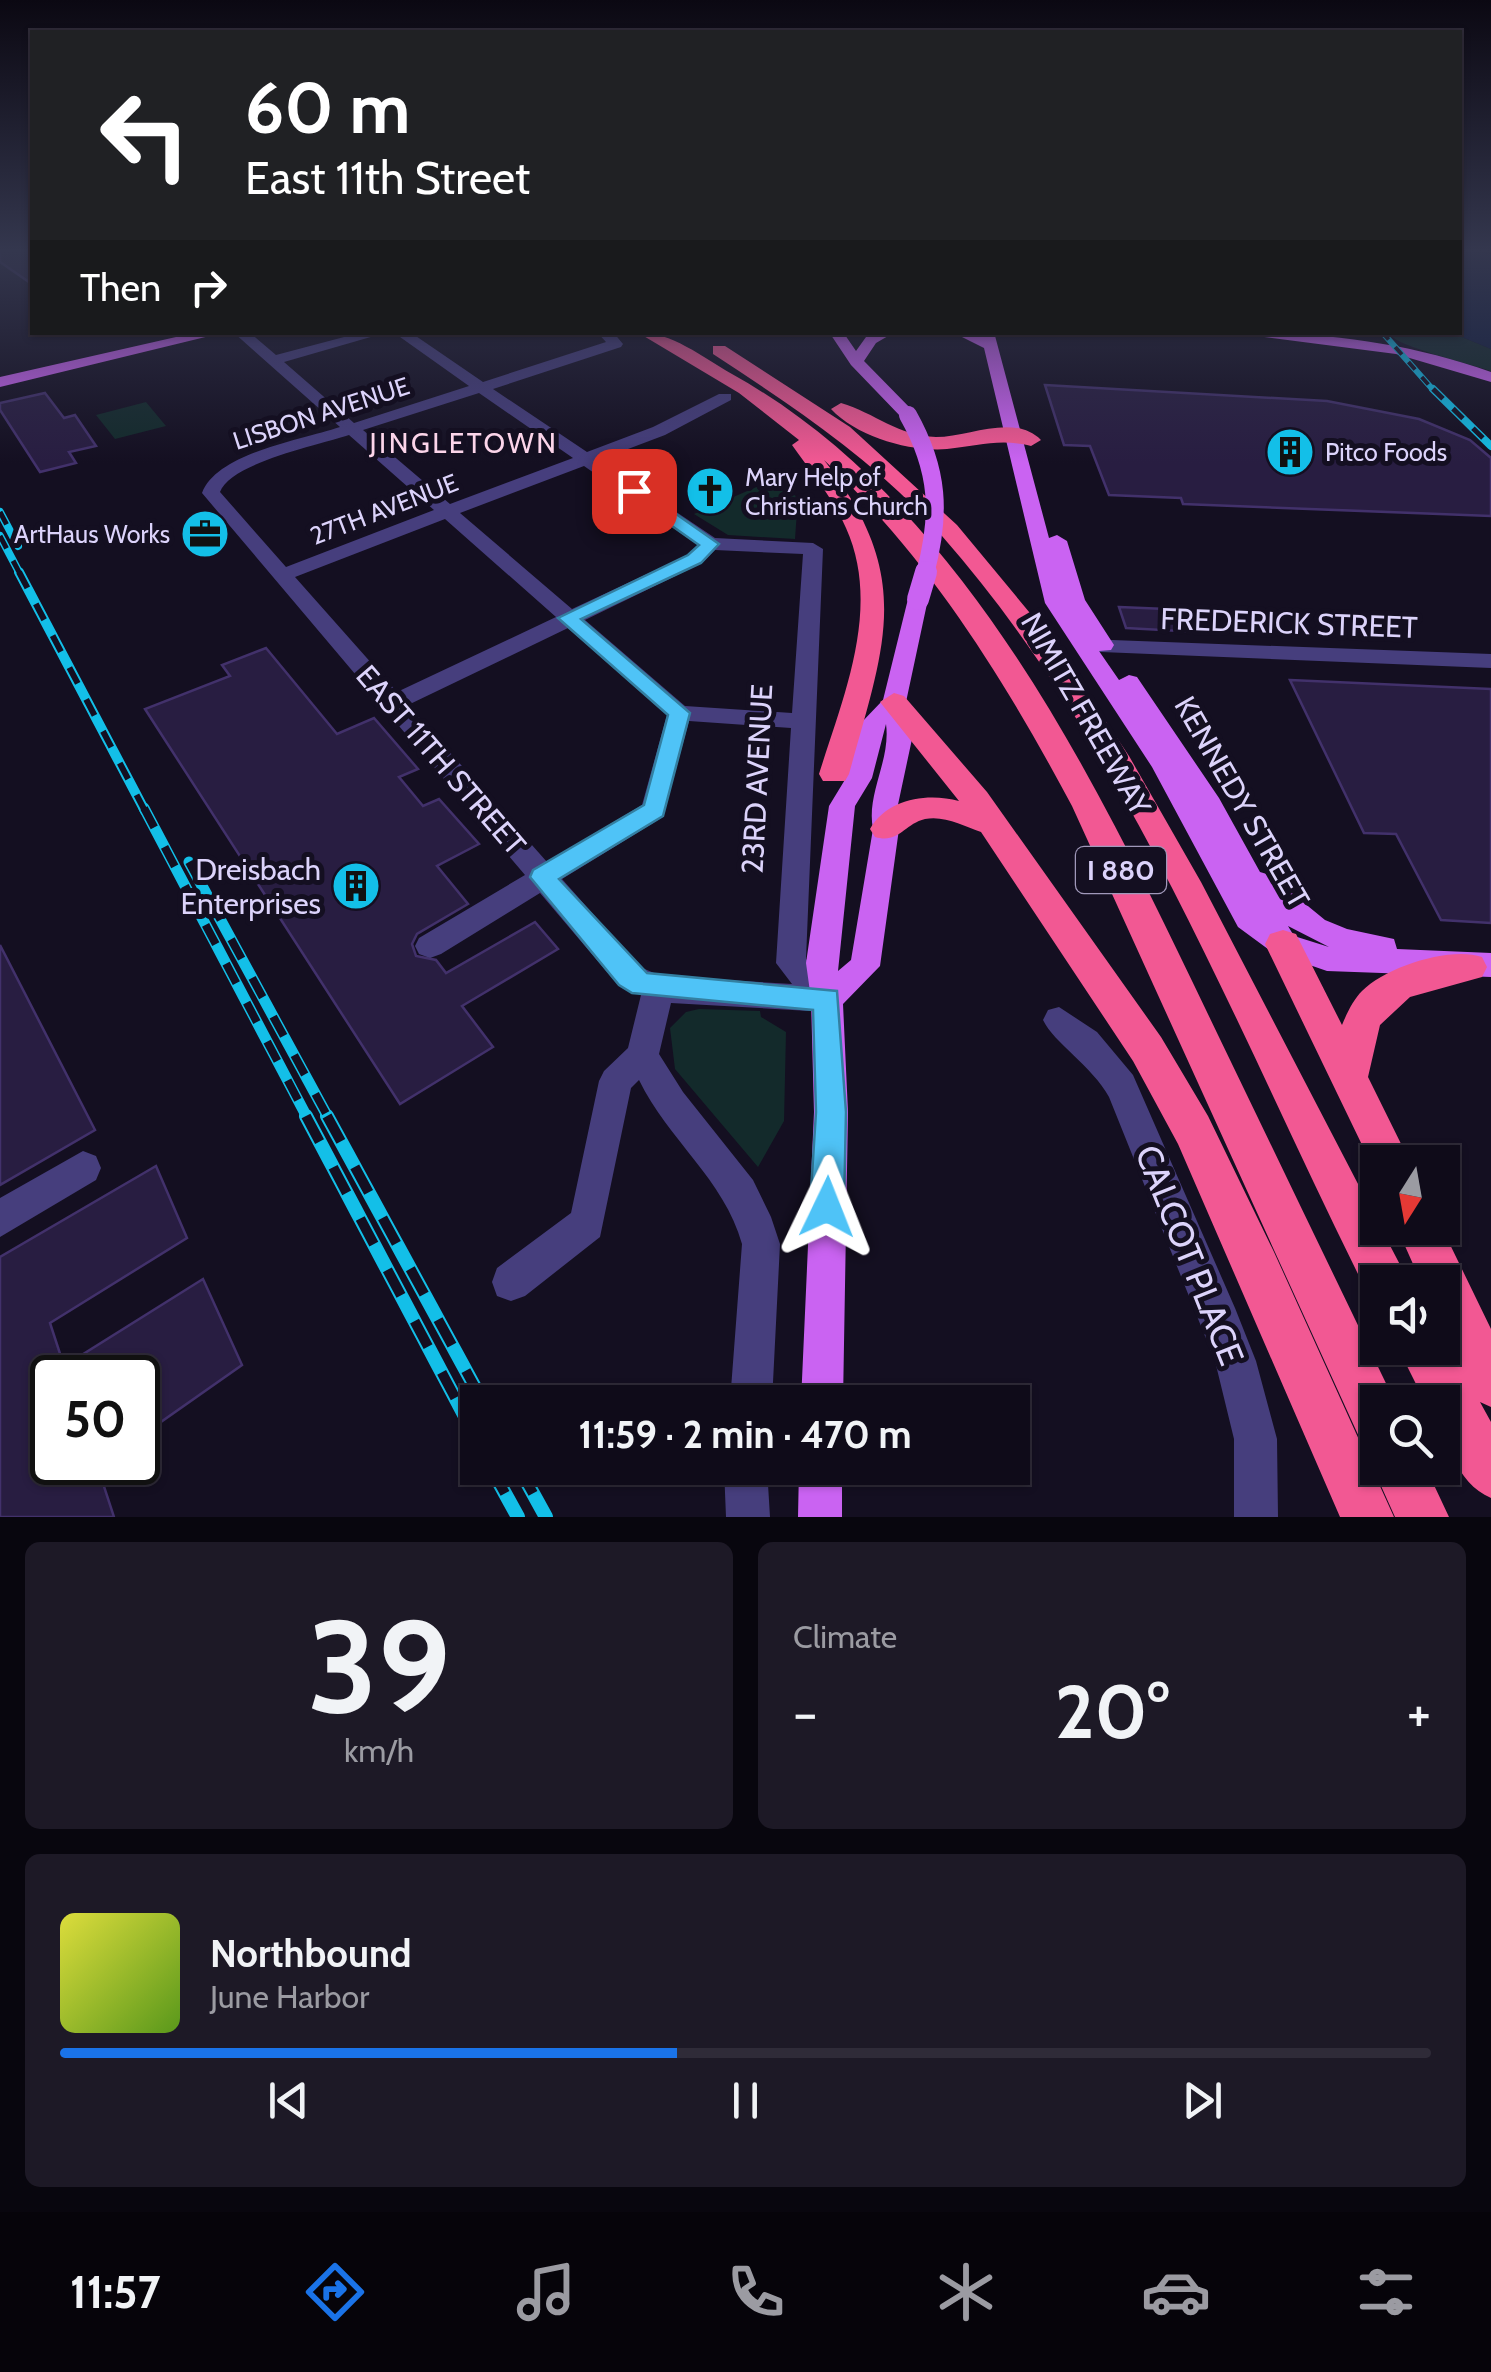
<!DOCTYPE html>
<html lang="en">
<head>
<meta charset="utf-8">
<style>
  body { margin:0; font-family:Cabin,sans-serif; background:#1d1926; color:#f1f3f6; height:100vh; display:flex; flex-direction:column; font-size:38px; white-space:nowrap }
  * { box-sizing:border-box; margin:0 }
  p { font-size:32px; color:#9b9ba2 }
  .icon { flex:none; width:55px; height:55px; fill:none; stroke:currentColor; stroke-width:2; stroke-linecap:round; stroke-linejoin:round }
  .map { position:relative; height:1517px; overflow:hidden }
  .details { display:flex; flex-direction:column; gap:25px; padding:25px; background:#08060e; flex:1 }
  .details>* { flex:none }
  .hud { position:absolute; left:30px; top:30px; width:1432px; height:305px; border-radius:0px; box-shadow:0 2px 8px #0004,0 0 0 2px #2f2b38; background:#202124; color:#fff; overflow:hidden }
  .needle { width:65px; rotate:191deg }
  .controls { position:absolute; left:1360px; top:1145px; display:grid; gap:20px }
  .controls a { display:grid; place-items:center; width:100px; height:100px; border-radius:0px; background:#0f0b19; box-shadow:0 2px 8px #0004,0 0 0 2px #2f2b38; font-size:50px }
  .speed { position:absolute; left:30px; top:1355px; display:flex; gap:20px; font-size:50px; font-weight:700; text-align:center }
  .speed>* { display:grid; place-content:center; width:130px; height:130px; border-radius:50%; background:#0f0b19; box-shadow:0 2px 8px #0004,0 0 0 2px #2f2b38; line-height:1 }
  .speed .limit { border:5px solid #111; border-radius:15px; background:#fff; color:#111 }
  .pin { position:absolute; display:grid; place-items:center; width:85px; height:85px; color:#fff; margin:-42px; border-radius:20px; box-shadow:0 5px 15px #0006 }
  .me { position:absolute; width:110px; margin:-55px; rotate:2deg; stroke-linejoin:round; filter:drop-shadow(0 0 8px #0008) }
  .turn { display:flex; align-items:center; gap:35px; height:210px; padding:0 50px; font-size:45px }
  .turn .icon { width:130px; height:130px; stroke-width:2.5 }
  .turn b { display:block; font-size:70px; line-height:85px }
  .then { display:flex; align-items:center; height:95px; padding:0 50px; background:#0003; gap:20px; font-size:38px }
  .big { font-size:75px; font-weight:800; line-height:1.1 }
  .details .widget { flex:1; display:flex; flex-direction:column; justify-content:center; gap:15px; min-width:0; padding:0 35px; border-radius:15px; background:#1d1926 }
  .details .dial { align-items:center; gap:0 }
  .dial b { font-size:130px; line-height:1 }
  .song { display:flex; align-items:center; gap:30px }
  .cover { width:120px; height:120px; border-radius:15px; background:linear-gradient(135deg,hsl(60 70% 55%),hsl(90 70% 35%)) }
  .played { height:10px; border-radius:5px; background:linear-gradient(90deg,#1a73e8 45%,#2f2b38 45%) }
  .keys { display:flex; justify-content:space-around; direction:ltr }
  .heat { display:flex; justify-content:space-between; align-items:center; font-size:55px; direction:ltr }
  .details .tiles { flex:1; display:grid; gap:25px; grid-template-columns:1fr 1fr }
  .widget:last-child { grid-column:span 2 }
  .trip { position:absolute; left:460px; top:1385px; width:570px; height:100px; border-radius:0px; background:#0f0b19; box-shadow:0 2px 8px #0004,0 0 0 2px #2f2b38; font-weight:800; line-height:100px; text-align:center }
  .dock { display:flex; height:160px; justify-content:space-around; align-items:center; background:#06040a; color:#9b9ba2 }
  .dock .icon { width:70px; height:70px }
  .dock .active { color:#1a73e8 }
  .dock b { font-size:45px; color:#f1f3f6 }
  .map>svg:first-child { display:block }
  .green { fill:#132a2b }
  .water { fill:#101d40 }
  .building { fill:#281d41; stroke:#42316b; stroke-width:2.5 }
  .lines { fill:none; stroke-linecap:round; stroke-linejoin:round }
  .minor { fill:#463e7d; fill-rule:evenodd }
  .major { fill:#ca63f2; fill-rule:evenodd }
  .highway { fill:#f25893; fill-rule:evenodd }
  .rail-far4-casing { stroke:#13bfe8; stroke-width:6 }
  .rail-far3-casing { stroke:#13bfe8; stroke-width:8 }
  .rail-far2-casing { stroke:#13bfe8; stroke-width:10 }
  .rail-far1-casing { stroke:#13bfe8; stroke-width:11 }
  .rail-casing { stroke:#13bfe8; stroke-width:14 }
  .rail-far4 { stroke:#140f21; stroke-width:4; stroke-dasharray:10; stroke-linecap:butt }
  .rail-far3 { stroke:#140f21; stroke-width:5; stroke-dasharray:14; stroke-linecap:butt }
  .rail-far2 { stroke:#140f21; stroke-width:6; stroke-dasharray:18; stroke-linecap:butt }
  .rail-far1 { stroke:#140f21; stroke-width:8; stroke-dasharray:22; stroke-linecap:butt }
  .rail { stroke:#140f21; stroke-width:10; stroke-dasharray:29; stroke-linecap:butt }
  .major-bridge-far1 { stroke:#ca63f2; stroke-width:18 }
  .major-bridge { stroke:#ca63f2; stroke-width:22 }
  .route { fill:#4fc3f7; stroke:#337fa1; stroke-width:2.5 }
  .labels { text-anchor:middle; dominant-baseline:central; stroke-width:10; stroke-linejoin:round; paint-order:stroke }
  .far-street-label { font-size:25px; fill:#dcd3fb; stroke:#140f21 }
  .far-poi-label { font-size:25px; fill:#dcd3fb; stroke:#140f21; text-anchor:start }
  .far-neighbourhood-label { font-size:28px; letter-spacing:2.5px; fill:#fcd5ea; stroke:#140f21 }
  .shield { fill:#140f21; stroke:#a098ba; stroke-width:2.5 }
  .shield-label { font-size:28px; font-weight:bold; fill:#dcd3fb }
  .street-label { font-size:30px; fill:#dcd3fb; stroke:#140f21 }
  .poi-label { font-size:30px; fill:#dcd3fb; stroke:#140f21; text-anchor:end }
  .near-street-label { font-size:35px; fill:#dcd3fb; stroke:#140f21 }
</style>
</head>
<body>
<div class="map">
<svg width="1491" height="1517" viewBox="0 0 1491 1517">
  <rect width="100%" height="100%" fill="#140f21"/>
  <!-- green -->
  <path class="green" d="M 1390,335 L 1462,337 L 1491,349 L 1491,371 C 1470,364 1400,347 1390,335 Z
    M 146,402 L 166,426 L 115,439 L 96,415 Z
    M 768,482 L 798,497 L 795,539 L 728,535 L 694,514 Z
    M 699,1009 L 760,1011 L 761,1017 L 786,1032 L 784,1121 L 758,1167 L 675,1069 L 670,1028 L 686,1012 Z"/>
  <!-- water -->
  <path class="water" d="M 1460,250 L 1491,254 L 1491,349 L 1462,337 Z"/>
  <!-- building -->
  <path class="building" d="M 0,250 L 32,250 L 32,284 L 0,262 Z
    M 1045,385 L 1327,401 L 1419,419 L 1470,440 L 1491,458 L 1491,516 L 1183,504 L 1181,498 L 1109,495 L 1090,446 L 1064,445 Z
    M 45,393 L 64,418 L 75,415 L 96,446 L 69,452 L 76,463 L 40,472 L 0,410 L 0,403 Z
    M 1119,607 L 1190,610 L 1198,632 L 1126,628 Z
    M 266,648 L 337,734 L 374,718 L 418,769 L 399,777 L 423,806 L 439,799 L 479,844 L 437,866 L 468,904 L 417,934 L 412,944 L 416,956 L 436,960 L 446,973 L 535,922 L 558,949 L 462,1006 L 493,1047 L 400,1104 L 145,709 L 230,676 L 222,665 Z
    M 1290,680 L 1491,689 L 1491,923 L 1441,920 L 1396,834 L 1364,833 Z
    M 0,945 L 95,1130 L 0,1185 Z
    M 156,1166 L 187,1238 L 50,1323 L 64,1366 L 203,1279 L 242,1365 L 138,1438 L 138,1378 L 52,1378 L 52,1462 L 96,1462 L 114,1517 L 0,1517 L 0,1257 Z"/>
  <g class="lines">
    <!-- minor -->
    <path class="minor" d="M 233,332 L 249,332 L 276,355 L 363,332 L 388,332 L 284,362 L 354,423 L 469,386 L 393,332 L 410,332 L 483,382 L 606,342 L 597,332 L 613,332 L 623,344 L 621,347 L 493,389 L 587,452 L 653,427 L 719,394 L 731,394 L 731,400 L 665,435 L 599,460 L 715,538 L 813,543 L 823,549 L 806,959 L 843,999 L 838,1008 L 827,1012 L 671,1003 L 659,1054 L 683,1092 L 753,1180 L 771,1217 L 780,1244 L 772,1402 L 730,1402 L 742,1244 C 724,1179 668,1140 639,1080 L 631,1088 L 600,1237 L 525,1296 L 511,1301 L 497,1296 L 492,1282 L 497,1268 L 571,1213 L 599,1081 L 604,1071 L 628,1048 L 641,995 L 618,985 L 540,893 L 441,954 L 430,958 L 419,954 L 415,946 L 419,938 L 525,875 L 202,493 C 217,453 301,440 340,427 ZM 479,393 L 573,458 L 450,504 L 363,430 ZM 349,435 L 434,510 L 286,567 L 220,492 C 230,463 319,445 349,435 ZM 584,466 L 698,545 L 688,555 L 572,609 L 460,513 ZM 445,519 L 556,617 L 397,692 L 295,577 ZM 715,550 L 803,554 L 792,713 L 685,706 L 585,620 L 702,563 ZM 568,628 L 667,715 L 642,805 L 547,862 L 408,705 ZM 689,721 L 791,728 L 776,963 L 792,984 L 661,976 L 640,967 L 562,879 L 663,817 Z
      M 1085,639 L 1491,654 L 1491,668 L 1077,651 L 1074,646 Z
      M 1059,1007 L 1097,1032 L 1133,1075 L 1235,1308 L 1256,1361 L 1277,1439 L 1278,1517 L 1234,1517 L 1234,1439 L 1215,1361 L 1109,1097 C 1092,1066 1054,1043 1043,1020 L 1048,1010 Z
      M 83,1151 L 96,1156 L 101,1168 L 96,1180 L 0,1237 L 0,1198 Z
      M 724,1468 L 767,1468 L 770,1517 L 726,1517 Z"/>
    <!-- major -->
    <path class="major" d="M 198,332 L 226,332 L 0,387 L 0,377 Z
      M 829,332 L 843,332 L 856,351 L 866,337 L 895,332 L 876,343 L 864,361 L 914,412 L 914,418 L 902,418 L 851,365 Z
      M 952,332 L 981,336 L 980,332 L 994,332 L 1049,538 L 1057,535 L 1067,541 L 1085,600 L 1114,645 L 1111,650 L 1099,651 L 1119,680 L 1129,675 L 1137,677 L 1219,798 L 1260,872 L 1270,875 L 1325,920 L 1347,929 L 1394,939 L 1397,949 L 1491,953 L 1491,977 L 1327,971 L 1272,952 L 1238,927 L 1152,767 L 1045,603 L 984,348 ZM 1288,926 L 1329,947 L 1294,936 Z
      M 1226,332 C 1318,332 1404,341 1491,372 L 1491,382 L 1396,354 Z
      M 918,593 L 928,599 L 906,702 L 912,739 L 896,814 L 899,829 L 880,966 L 843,1004 L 848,1112 L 843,1402 L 801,1402 L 814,1112 L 811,999 L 806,963 L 829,806 L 846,778 L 860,724 L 883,700 L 908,599 ZM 886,724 C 891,760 866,794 873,829 L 851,960 L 838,971 L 855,806 L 872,778 Z
      M 799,1468 L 842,1468 L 842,1517 L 798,1517 Z"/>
    <!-- highway -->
    <path class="highway" d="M 637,332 C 672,332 702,357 732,374 C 971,507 1104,798 1218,1035 C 1277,1157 1336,1280 1395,1402 L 1378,1402 L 1378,1446 L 1360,1439 L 1072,806 C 1004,679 930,559 824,460 C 915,577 885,643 849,774 L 845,781 L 823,781 L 819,774 C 843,697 882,608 846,528 C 833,498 811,472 792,445 L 799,440 L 739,393 Z
      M 713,346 L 725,346 L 850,427 L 957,525 L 1049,636 L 1129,756 L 1201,882 L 1409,1282 L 1378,1282 L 1378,1302 L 1370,1298 C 1240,1040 1135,756 942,536 C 877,462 795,408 713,354 Z
      M 841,403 C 875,413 898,436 936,437 C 969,437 1014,413 1041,440 L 1031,446 C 1000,438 978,446 947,449 C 910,452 857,437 831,409 Z
      M 894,693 L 904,696 L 987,792 L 1161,1037 L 1208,1116 L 1274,1252 L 1394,1517 L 1340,1517 L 1178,1144 L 1133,1061 L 981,832 C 964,826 944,815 925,819 C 904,824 899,844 875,837 L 870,829 C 888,798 928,793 959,801 L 880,702 Z
      M 1283,930 L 1296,934 L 1342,1025 C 1347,1013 1353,1000 1362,991 C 1386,967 1450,946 1482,957 L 1487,967 L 1482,977 L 1410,997 L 1380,1025 L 1368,1077 L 1410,1162 L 1378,1162 L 1378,1178 L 1265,944 L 1270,934 Z
      M 1397,1228 L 1442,1228 L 1491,1329 L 1491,1407 L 1480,1402 L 1491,1422 L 1491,1498 C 1456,1483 1442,1438 1442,1402 L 1425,1402 L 1398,1348 L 1442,1348 L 1442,1337 L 1457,1362 L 1442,1330 L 1442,1282 L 1421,1282 Z
      M 1378,1457 L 1378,1468 L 1426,1468 L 1449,1517 L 1395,1517 L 1373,1468 Z"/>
    <!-- rail-far4 casing -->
    <g class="rail-far4-casing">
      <path id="rail-far4" d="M 1382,332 L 1435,392"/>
    </g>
    <!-- rail-far3 casing -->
    <g class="rail-far3-casing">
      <path id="rail-far3" d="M 1433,389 L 1491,446
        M 0,512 L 18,546
        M 0,536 L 20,574"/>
    </g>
    <!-- rail-far2 casing -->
    <g class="rail-far2-casing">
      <path id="rail-far2" d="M 19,572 L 145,811"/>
    </g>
    <!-- rail-far1 casing -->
    <g class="rail-far1-casing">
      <path id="rail-far1" d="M 144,808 L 308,1119
        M 189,862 L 329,1119"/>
    </g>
    <!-- rail casing -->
    <g class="rail-casing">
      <path id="rail" d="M 306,1116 L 478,1441
        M 327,1116 L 483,1402
        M 491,1468 L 518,1517
        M 519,1468 L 546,1517"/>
    </g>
    <!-- rail-far4 -->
    <use href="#rail-far4" class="rail-far4"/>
    <!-- rail-far3 -->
    <use href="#rail-far3" class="rail-far3"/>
    <!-- rail-far2 -->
    <use href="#rail-far2" class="rail-far2"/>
    <!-- rail-far1 -->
    <use href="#rail-far1" class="rail-far1"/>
    <!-- rail -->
    <use href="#rail" class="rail"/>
    <!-- major-bridge-far1 -->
    <path class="major-bridge-far1" d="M 908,415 C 939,470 941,514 925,574"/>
    <!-- major-bridge -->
    <path class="major-bridge" d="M 918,599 L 926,572"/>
  </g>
  <!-- sky -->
  <linearGradient id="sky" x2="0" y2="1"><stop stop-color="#0b0812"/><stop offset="0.54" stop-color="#34374e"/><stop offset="1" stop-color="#34374e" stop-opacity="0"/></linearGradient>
  <rect width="1491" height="463" fill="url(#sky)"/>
  <!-- route -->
  <path class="route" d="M 628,488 L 639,488 L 719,544 L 701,563 L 581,619 L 690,713 L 663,816 L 559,879 L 647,973 L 837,991 L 846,1112 L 844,1207 L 839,1218 L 827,1223 L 815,1218 L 810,1207 L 816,1112 L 813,1010 L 632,993 L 619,985 L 530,877 L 533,870 L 644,805 L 668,715 L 558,618 L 688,555 L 699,545 L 628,495 Z"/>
  <!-- icons -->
  <defs>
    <g id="building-disc" transform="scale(2.5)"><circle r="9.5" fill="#13bfe8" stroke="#140f21"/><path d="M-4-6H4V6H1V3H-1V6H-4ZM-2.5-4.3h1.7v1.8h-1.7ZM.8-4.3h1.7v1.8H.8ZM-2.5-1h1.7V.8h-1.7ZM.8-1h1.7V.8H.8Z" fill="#111"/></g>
    <g id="church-disc" transform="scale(2.5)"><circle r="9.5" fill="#13bfe8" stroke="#140f21"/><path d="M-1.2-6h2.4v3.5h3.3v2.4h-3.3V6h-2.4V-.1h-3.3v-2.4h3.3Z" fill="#111"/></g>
    <g id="office-disc" transform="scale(2.5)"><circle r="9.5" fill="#13bfe8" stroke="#140f21"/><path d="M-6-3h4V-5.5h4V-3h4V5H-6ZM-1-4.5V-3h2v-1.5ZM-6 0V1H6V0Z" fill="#111"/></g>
  </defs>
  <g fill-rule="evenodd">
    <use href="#building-disc" x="1290" y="452"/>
    <use href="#church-disc" x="710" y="491"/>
    <use href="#office-disc" x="205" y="534"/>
    <use href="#building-disc" x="356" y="886"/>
  </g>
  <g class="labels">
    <!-- far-street labels -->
    <g class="far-street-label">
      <text transform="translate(321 413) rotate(-18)">LISBON AVENUE</text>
      <text transform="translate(384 509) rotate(-21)">27TH AVENUE</text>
    </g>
    <!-- far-poi labels -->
    <g class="far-poi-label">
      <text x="1325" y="452">Pitco Foods</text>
      <text x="745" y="477">Mary Help of<tspan x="745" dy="29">Christians Church</tspan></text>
      <text x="170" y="534" text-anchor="end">ArtHaus Works</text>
    </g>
    <!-- far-neighbourhood labels -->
    <g class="far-neighbourhood-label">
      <text x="464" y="443">JINGLETOWN</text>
    </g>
    <!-- shield labels -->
    <rect class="shield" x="1076" y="847" width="90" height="46" rx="8"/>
    <g class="shield-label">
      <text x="1121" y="870">I 880</text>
    </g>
    <!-- street labels -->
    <g class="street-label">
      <text transform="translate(1289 623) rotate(2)">FREDERICK STREET</text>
      <text transform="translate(1086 714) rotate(60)">NIMITZ FREEWAY</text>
      <text transform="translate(441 760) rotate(49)">EAST 11TH STREET</text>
      <text transform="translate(757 779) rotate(-87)">23RD AVENUE</text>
      <text transform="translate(1242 802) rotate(60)">KENNEDY STREET</text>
    </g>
    <!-- poi labels -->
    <g class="poi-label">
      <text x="321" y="869">Dreisbach<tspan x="321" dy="34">Enterprises</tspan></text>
    </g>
    <!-- near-street labels -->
    <g class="near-street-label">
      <text transform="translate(1190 1255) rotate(68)">CALCOT PLACE</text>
    </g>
  </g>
</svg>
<div class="controls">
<a><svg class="needle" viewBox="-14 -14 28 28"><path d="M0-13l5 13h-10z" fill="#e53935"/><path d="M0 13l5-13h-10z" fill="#9b9ba2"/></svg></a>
<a><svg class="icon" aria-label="sound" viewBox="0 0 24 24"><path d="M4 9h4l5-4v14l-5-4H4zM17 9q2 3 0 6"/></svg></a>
<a><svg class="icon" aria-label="search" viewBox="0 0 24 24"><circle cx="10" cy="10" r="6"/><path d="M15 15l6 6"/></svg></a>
</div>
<div class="speed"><div class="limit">50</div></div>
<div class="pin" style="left:634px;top:491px;background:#d93025"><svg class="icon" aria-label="arrive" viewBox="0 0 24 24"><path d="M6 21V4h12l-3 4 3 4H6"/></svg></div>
<svg class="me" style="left:827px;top:1207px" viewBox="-20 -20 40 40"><path d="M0-17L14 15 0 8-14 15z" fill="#4fc3f7" stroke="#fff" stroke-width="4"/></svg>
<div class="trip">11:59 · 2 min · 470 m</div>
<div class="hud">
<div class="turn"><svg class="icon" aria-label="left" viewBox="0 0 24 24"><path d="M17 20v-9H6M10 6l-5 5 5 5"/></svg><div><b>60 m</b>East 11th Street</div></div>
<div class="then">Then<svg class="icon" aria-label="right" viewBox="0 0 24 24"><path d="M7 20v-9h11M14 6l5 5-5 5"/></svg></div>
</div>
</div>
<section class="details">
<div class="tiles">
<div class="widget dial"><b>39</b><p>km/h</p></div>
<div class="widget"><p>Climate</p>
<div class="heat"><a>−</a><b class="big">20°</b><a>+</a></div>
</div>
<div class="widget">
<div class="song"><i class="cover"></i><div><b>Northbound</b><p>June Harbor</p></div></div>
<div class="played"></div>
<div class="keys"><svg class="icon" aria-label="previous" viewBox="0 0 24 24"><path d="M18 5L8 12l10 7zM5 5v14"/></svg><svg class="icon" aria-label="pause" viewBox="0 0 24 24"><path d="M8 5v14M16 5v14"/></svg><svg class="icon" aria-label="next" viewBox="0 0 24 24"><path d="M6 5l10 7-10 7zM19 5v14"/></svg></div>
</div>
</div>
</section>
<nav class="dock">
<b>11:57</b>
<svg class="icon active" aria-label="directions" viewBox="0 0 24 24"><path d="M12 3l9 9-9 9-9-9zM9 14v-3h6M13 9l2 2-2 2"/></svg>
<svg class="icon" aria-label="music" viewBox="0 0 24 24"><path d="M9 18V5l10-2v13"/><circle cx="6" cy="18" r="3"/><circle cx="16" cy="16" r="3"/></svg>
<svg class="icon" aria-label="phone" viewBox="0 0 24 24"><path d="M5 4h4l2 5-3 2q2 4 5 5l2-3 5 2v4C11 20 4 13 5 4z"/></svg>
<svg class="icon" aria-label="climate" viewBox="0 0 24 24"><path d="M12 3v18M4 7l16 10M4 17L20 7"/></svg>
<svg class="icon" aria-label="car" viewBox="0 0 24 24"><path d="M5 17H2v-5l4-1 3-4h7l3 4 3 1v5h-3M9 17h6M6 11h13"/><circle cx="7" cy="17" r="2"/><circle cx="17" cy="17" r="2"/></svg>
<svg class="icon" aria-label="filters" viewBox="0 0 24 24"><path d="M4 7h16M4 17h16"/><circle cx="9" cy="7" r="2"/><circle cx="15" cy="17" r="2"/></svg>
</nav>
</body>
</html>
